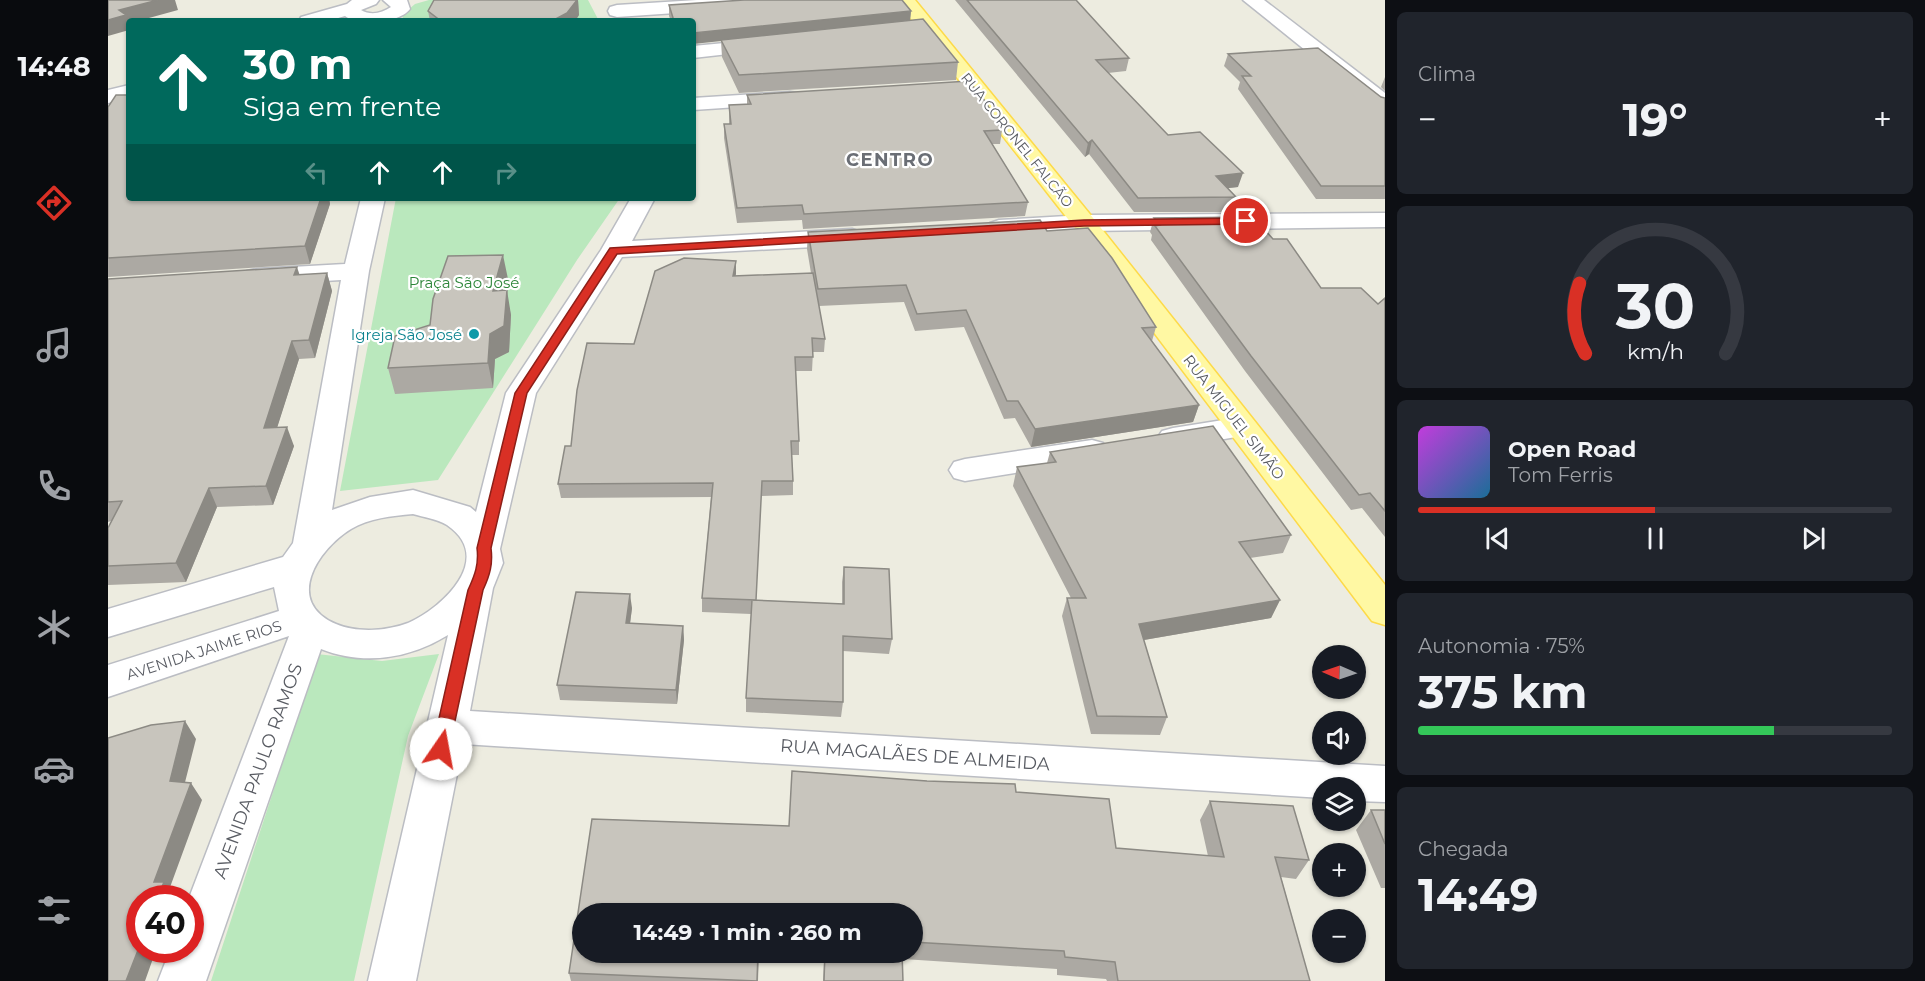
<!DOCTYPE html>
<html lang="pt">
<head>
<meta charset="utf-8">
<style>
  body { margin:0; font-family:Montserrat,sans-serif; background:#20242c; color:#f1f3f6; height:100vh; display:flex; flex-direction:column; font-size:22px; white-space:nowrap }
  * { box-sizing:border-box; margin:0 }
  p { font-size:20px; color:#9ea1a6 }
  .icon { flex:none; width:33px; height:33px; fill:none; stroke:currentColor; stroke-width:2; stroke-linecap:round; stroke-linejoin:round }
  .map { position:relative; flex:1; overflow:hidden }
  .details { display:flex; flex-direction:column; gap:12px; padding:12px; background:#0d0f14; width:540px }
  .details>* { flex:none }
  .top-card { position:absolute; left:18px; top:18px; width:570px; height:183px; border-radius:6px; box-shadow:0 2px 4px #0004; background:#00695c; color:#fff; overflow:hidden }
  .needle { width:39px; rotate:272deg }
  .fabs { position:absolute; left:1204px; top:645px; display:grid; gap:12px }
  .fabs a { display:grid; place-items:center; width:54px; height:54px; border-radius:50%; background:#171b24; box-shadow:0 2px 4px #0004; font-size:30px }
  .speed { position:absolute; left:18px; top:885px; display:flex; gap:12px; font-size:30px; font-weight:700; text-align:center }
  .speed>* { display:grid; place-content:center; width:78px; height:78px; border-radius:50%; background:#171b24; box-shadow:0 2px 4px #0004; line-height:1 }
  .speed .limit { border:9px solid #d22; background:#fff; color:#111 }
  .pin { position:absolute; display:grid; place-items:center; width:51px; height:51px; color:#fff; margin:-26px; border:3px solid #fff; border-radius:50%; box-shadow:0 2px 6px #0007 }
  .me { position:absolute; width:66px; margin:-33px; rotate:12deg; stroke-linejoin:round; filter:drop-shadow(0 0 4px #0008) }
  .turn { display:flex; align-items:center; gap:21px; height:126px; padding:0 18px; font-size:27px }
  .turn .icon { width:78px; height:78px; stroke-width:2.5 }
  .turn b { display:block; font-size:42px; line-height:51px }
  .lanes { display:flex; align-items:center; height:57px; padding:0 18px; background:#0003; justify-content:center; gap:30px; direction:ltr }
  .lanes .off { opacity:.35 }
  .big { font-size:45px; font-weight:700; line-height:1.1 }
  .details .card { flex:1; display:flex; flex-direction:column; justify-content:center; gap:9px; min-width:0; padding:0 21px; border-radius:9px; background:#20242c }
  .details .dial { align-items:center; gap:0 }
  .dial svg { height:156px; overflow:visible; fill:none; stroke:#363941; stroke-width:7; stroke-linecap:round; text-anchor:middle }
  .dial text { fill:#f1f3f6; stroke:none }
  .song { display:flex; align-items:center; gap:18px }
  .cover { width:72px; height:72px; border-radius:9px; background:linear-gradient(135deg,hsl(290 70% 55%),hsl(200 70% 35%)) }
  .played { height:6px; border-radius:3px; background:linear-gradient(90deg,#d93025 50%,#363941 50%) }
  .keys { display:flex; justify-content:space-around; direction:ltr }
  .heat { display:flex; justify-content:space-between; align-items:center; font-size:33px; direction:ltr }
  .charge { height:9px; border-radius:4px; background:linear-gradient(90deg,#34c759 75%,#363941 0) }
  .trip { position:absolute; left:464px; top:903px; width:351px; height:60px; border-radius:30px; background:#171b24; box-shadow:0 2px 4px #0004; font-weight:700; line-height:60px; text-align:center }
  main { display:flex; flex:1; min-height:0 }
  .menu { display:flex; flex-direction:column; width:108px; justify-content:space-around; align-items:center; background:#090b0e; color:#9ea1a6 }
  .menu .icon { width:42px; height:42px }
  .menu .on { color:#d93025 }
  .menu b { font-size:27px; color:#f1f3f6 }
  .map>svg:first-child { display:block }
  .green { fill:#bae8bd }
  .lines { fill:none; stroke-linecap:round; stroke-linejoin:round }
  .minor-casing { stroke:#bbbdc3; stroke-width:3 }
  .major-casing { stroke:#fdda49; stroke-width:3 }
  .minor { fill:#fff; fill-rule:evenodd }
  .major { fill:#fff8a3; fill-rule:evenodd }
  .wall { fill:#aca9a3; fill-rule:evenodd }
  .shaded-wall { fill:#8c8a84 }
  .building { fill:#c8c5bd; stroke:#8c8a84; stroke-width:1.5 }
  .route { fill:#d93025; stroke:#8d1f18; stroke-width:1.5 }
  .culture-dot { fill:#0f9aa8; stroke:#fff; stroke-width:2 }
  .labels { text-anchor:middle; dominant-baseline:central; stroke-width:4.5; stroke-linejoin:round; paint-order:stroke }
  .far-street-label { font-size:14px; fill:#595c63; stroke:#fff }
  .park-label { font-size:15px; fill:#2d8639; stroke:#fff }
  .culture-label { font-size:15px; fill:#0d838f; stroke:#fff; text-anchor:end }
  .street-label { font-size:15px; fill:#595c63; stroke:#fff }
  .far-district-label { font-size:18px; font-weight:bold; letter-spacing:1.5px; fill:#6a6e75; stroke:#fff }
  .near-street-label { font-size:18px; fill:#595c63; stroke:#fff }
</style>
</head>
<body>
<main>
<nav class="menu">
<b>14:48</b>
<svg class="icon on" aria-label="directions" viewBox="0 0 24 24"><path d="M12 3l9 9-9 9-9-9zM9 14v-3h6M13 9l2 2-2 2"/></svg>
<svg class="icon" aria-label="music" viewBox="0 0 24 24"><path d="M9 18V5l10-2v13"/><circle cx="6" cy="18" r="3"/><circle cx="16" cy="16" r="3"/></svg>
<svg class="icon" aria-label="phone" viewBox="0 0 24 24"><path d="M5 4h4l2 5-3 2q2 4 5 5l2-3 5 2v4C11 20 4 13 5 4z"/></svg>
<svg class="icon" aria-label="climate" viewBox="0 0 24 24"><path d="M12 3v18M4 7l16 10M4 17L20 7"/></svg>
<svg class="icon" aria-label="car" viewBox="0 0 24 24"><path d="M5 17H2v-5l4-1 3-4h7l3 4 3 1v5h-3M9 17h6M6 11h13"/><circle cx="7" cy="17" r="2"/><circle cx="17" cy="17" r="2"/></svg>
<svg class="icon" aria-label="filters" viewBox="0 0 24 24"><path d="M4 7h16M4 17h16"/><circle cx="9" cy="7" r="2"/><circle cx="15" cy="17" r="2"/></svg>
</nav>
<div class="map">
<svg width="1277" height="981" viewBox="0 0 1277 981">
  <rect width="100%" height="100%" fill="#edece0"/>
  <!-- green -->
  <path class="green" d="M 321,0 L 480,0 L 491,21 L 296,21 L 294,15 L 307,4 Z
    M 288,198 L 512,198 L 469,260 L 330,480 L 232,491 Z
    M 199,653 L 274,661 L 331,654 L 300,736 L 246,981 L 103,981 L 185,731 Z"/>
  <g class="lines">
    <!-- minor casing -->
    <g class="minor-casing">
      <path id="minor" d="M 244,0 L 271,0 L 268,4 L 253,10 C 263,16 274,13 283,7 L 275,0 L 299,0 L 302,9 C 292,23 250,27 237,16 L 220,21 L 191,21 L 193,17 L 239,4 Z
        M 589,0 L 679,0 L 676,4 L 670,6 L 509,17 L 502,15 L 500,11 L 502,7 L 509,5 Z
        M 1135,0 L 1156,0 L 1277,93 L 1277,109 L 1269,108 Z
        M 658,39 L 665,41 L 668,45 L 665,49 L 585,58 L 585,46 Z
        M 21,85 L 21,98 L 0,103 L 0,90 Z
        M 682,92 L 690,93 L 693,98 L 690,103 L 585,110 L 585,98 Z
        M 253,198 L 277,198 L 261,271 L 224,510 L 262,497 L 305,490 L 362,507 L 368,512 L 398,393 L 493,250 L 523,198 L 547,198 L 524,241 L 744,229 L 753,232 L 757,237 L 753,242 L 744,245 L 514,257 L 428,393 L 392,549 L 395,563 L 385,588 L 362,711 L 1277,766 L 1277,802 L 1248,801 L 1248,788 L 1215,788 L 1215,798 L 355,744 L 308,981 L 260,981 L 340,635 C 301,659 256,666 213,649 L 98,981 L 50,981 L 62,950 L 82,950 L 81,898 L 181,636 L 0,697 L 0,665 L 171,611 L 166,587 L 0,637 L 0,609 L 175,557 L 185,543 L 233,280 L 148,285 L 139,283 L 135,277 L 139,271 L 148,269 L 237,264 ZM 305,514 C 315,517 330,519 339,525 C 387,558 336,607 300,623 C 279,631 249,633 228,624 C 176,602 209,550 243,529 C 262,518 283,516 305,514 Z
        M 1277,213 L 1277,227 L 976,231 L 891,236 L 882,233 L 878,228 L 882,223 L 891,220 L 976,215 Z
        M 1134,417 L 1145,420 L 1150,427 L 1145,434 L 1065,448 L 1054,445 L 1049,438 L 1054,431 L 1065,428 Z
        M 984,440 L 995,443 L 1000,451 L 995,459 L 857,481 L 846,478 L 841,470 L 846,462 L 857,459 Z"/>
    </g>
    <!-- major casing -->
    <g class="major-casing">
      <path id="major" d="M 788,0 L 807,0 L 985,218 L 1277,585 L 1277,625 L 1264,621 L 967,228 Z"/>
    </g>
    <!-- minor -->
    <use href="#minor" class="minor"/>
    <!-- major -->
    <use href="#major" class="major"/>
  </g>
  <!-- wall -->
  <path class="wall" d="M 326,0 L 470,0 L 471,15 L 467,21 L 322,21 L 320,11 Z
    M 847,0 L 968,0 L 1021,58 L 1018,71 L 1000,73 L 1060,135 L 1130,187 L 1120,188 L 1128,197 L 1123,212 L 1026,212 L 981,154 L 977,157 Z
    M 561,5 L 803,11 L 802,20 L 850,62 L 848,80 L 631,93 L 614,57 L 613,41 L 585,21 L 563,21 L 561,16 Z
    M 1120,54 L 1277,98 L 1277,199 L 1208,199 L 1130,89 L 1132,82 L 1116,66 Z
    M 1277,77 L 1277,91 L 1273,87 Z
    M 639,95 L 894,130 L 892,144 L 884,144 L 920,202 L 917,216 L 695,229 L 694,220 L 629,223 L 616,138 L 616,124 L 621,124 L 621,105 L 639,104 Z
    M 0,107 L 21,198 L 221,198 L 222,204 L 202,264 L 0,277 Z
    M 1046,218 L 1165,239 L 1213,288 L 1270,304 L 1277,298 L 1277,537 L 1254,508 L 1243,510 L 1137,371 L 1043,240 L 1044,235 L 1042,232 Z
    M 939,231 L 1048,327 L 1044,341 L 1091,405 L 1085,422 L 923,447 L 907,418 L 896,419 L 856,327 L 807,331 L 796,302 L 711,306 L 717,339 L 716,352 L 705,352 L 704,371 L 688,371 L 691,441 L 691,455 L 684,455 L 685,481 L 685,495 L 653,496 L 648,600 L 734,604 L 734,582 L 736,567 L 784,639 L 781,654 L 735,651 L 735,702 L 733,717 L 638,712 L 638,698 L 643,614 L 594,612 L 594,598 L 603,497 L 453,498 L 450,484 L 463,446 L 526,344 L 628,276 L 703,273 L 699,249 L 700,232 Z
    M 219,273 L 224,291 L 207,358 L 191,359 L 169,427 L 186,446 L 165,505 L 109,507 L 78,582 L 0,585 L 0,566 L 3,521 L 0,522 L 0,279 L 192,275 Z
    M 400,279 L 397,290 L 403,315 L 401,352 L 387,359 L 385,388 L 287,394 L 280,368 L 322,325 Z
    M 942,452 L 1183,535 L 1175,553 L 1142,558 L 1172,600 L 1163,618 L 1036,640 L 1059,717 L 1052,735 L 983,734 L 954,616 L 959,598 L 963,598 L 905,486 L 909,467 L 939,463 Z
    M 524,608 L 522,624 L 575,626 L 576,640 L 569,704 L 452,700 L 449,685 Z
    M 684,771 L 819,781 L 907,784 L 908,792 L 1001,799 L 1008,848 L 1100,856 L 1092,820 L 1102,801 L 1185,806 L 1201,860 L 1188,879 L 1173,877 L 1202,981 L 999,981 L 998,979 L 949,975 L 949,969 L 795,959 L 795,981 L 715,981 L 716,962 L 651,955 L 650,981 L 463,981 L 461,973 L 484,819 L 681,826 ZM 474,914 L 804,914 L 804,952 L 474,952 Z
    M 1263,810 L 1277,810 L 1277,888 L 1273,888 L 1248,830 Z"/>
  <!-- shaded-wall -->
  <path class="shaded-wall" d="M 50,0 L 67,0 L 70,10 L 30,21 L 21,21 L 21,30 L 0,36 L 0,20 L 11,10 Z
    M 469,0 L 470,0 L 471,15 L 467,21 L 444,21 Z
    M 803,11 L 802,21 L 585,44 L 585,33 Z
    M 984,140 L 981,154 L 977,157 L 980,143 Z
    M 1135,173 L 1130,187 L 1103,190 L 1108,176 Z
    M 213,198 L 221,198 L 222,204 L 202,264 L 197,246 Z
    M 395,255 L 400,279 L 390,316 L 385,291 Z
    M 628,261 L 628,274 L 625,289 L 625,276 Z
    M 189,267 L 195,285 L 186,275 Z
    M 219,273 L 224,291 L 207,358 L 201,340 Z
    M 399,290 L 403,315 L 401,352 L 387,359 L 385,388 L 380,363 L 382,334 Z
    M 184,341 L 191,359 L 163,447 L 156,428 Z
    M 1091,405 L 1085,422 L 923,447 L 927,429 Z
    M 179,427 L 186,446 L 165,505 L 158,486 Z
    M 101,488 L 109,507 L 78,582 L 68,563 Z
    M 522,594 L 524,608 L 520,638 L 518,623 Z
    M 1172,600 L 1163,618 L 1024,642 L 1031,624 Z
    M 575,626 L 576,640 L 569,704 L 568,690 Z
    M 77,721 L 88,739 L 73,798 L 62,781 Z
    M 83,783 L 94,800 L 61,890 L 68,898 L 49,898 L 46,882 Z
    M 32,945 L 32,950 L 48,950 L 37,981 L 18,981 Z"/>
  <!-- building -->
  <path class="building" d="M 0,0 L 50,0 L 11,10 L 18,15 L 0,20 Z
    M 326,0 L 469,0 L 459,13 L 444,21 L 333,21 L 320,11 Z
    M 636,0 L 794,0 L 803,11 L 585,33 L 585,21 L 566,21 L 561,5 Z
    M 859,0 L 968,0 L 1021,58 L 988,60 L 1060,135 L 1092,132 L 1135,173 L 1108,176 L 1128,197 L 1030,198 L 984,140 L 980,143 Z
    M 815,19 L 850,62 L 631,75 L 613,40 Z
    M 1210,48 L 1273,97 L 1277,98 L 1277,186 L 1213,186 L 1134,76 L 1143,76 L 1120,54 Z
    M 861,81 L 877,101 L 894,130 L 876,131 L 920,202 L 696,214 L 694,205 L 629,208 L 616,124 L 623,124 L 621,105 L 643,104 L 639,95 Z
    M 8,95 L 21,95 L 21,198 L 213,198 L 197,246 L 0,258 L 0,107 Z
    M 1145,217 L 1165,239 L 1179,239 L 1213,288 L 1253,288 L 1270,304 L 1277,298 L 1277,511 L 1262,493 L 1251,495 L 1143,356 L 1047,226 L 1052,225 L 1046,218 Z
    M 932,220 L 939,231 L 980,228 L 1004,258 L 1048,327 L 1034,328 L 1091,405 L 927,429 L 910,401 L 899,401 L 858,310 L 809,314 L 798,285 L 710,289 L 700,232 Z
    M 395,255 L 385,291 L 399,290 L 396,326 L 382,334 L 380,363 L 280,368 L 287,336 L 322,325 L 325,299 L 340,256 Z
    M 576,258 L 628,261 L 625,276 L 705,273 L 717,339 L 704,338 L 705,357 L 687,357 L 691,441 L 683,441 L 685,481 L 654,481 L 648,600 L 594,598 L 605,483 L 450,484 L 457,446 L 463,446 L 469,390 L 479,343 L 526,344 L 547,271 Z
    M 189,267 L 186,275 L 219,273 L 201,340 L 184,341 L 156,428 L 179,427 L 158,486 L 101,488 L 68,563 L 0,566 L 0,528 L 14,501 L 0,502 L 0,279 Z
    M 1105,426 L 1183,535 L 1131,542 L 1172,600 L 1031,624 L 1059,717 L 989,716 L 959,598 L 978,598 L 909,467 L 948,462 L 942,452 Z
    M 736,567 L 781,569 L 784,639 L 735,636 L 735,702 L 638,698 L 644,600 L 736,604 Z
    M 468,592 L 522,594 L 518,623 L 575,626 L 568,690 L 449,685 Z
    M 77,721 L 62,781 L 83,783 L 46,882 L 56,882 L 49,898 L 32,898 L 32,945 L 18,981 L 0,981 L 0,738 L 43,725 Z
    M 684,771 L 819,781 L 907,784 L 908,792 L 1001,799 L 1008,848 L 1116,857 L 1102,801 L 1185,806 L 1201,860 L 1167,857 L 1202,981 L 1010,981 L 1007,962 L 957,957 L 956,951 L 804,942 L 804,914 L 474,914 L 474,952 L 650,952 L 649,981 L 461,973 L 484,819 L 681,826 Z
    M 1263,810 L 1277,810 L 1277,844 Z
    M 717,952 L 794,952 L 795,981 L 716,981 Z"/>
  <!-- route -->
  <path class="route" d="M 1138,218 L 1142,219 L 1142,224 L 976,226 L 509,254 L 419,393 L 383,548 C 385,564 382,575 375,590 L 341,749 L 339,754 L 333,756 L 327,754 L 324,749 L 360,590 C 367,575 371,564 369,548 L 407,393 L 502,248 L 976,220 Z"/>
  <!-- markers -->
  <circle class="culture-dot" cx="366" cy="334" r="6"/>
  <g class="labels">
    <!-- far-street labels -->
    <g class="far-street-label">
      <text transform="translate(909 140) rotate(51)">RUA CORONEL FALCÃO</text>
    </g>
    <!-- park labels -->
    <g class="park-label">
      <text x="356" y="282">Praça São José</text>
    </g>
    <!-- culture labels -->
    <g class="culture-label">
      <text x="354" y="334">Igreja São José</text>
    </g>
    <!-- street labels -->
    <g class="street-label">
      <text transform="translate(1126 417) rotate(52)">RUA MIGUEL SIMÃO</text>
      <text transform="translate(96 650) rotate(-18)">AVENIDA JAIME RIOS</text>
    </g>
    <!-- far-district labels -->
    <g class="far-district-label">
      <text x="782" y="160">CENTRO</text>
    </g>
    <!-- near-street labels -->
    <g class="near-street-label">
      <text transform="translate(807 755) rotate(4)">RUA MAGALÃES DE ALMEIDA</text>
      <text transform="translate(150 771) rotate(-70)">AVENIDA PAULO RAMOS</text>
    </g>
  </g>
</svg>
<div class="fabs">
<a><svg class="needle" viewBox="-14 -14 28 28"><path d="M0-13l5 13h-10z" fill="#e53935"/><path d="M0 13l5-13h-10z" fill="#9ea1a6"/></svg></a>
<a><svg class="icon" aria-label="sound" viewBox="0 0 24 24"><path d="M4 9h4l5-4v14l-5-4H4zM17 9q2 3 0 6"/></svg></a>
<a><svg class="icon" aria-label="layers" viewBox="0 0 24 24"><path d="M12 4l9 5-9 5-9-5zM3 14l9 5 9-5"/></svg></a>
<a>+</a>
<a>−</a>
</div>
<div class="speed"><div class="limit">40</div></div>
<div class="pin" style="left:1138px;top:221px;background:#d93025"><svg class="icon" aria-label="arrive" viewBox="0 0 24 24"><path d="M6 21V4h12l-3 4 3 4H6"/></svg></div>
<svg class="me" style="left:333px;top:749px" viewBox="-20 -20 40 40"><circle r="19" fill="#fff"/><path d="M0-13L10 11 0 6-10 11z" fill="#d93025"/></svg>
<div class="trip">14:49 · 1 min · 260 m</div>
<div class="top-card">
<div class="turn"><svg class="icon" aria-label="ahead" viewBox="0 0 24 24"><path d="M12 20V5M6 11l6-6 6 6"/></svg><div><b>30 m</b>Siga em frente</div></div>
<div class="lanes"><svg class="icon off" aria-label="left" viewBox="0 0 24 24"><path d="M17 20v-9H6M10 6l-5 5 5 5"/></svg><svg class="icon" aria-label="ahead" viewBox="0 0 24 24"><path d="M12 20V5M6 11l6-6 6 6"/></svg><svg class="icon" aria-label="ahead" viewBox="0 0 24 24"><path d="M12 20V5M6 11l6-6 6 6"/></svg><svg class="icon off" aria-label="right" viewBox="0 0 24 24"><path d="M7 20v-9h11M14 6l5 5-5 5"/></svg></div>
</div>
</div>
<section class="details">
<div class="card"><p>Clima</p>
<div class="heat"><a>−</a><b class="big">19°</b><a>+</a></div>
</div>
<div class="card dial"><svg viewBox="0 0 100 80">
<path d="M14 69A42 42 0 1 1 86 69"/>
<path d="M14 69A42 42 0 0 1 11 33" stroke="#d93025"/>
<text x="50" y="56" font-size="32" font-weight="700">30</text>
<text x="50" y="72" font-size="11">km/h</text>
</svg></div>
<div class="card">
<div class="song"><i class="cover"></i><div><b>Open Road</b><p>Tom Ferris</p></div></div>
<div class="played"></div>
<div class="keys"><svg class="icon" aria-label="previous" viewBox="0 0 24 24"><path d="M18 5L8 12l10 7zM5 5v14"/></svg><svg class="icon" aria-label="pause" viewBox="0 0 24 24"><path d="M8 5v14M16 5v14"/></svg><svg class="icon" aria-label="next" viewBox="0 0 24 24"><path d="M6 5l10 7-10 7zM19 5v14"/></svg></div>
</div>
<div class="card"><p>Autonomia · 75%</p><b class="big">375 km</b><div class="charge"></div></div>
<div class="card"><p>Chegada</p><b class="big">14:49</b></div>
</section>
</main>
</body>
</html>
